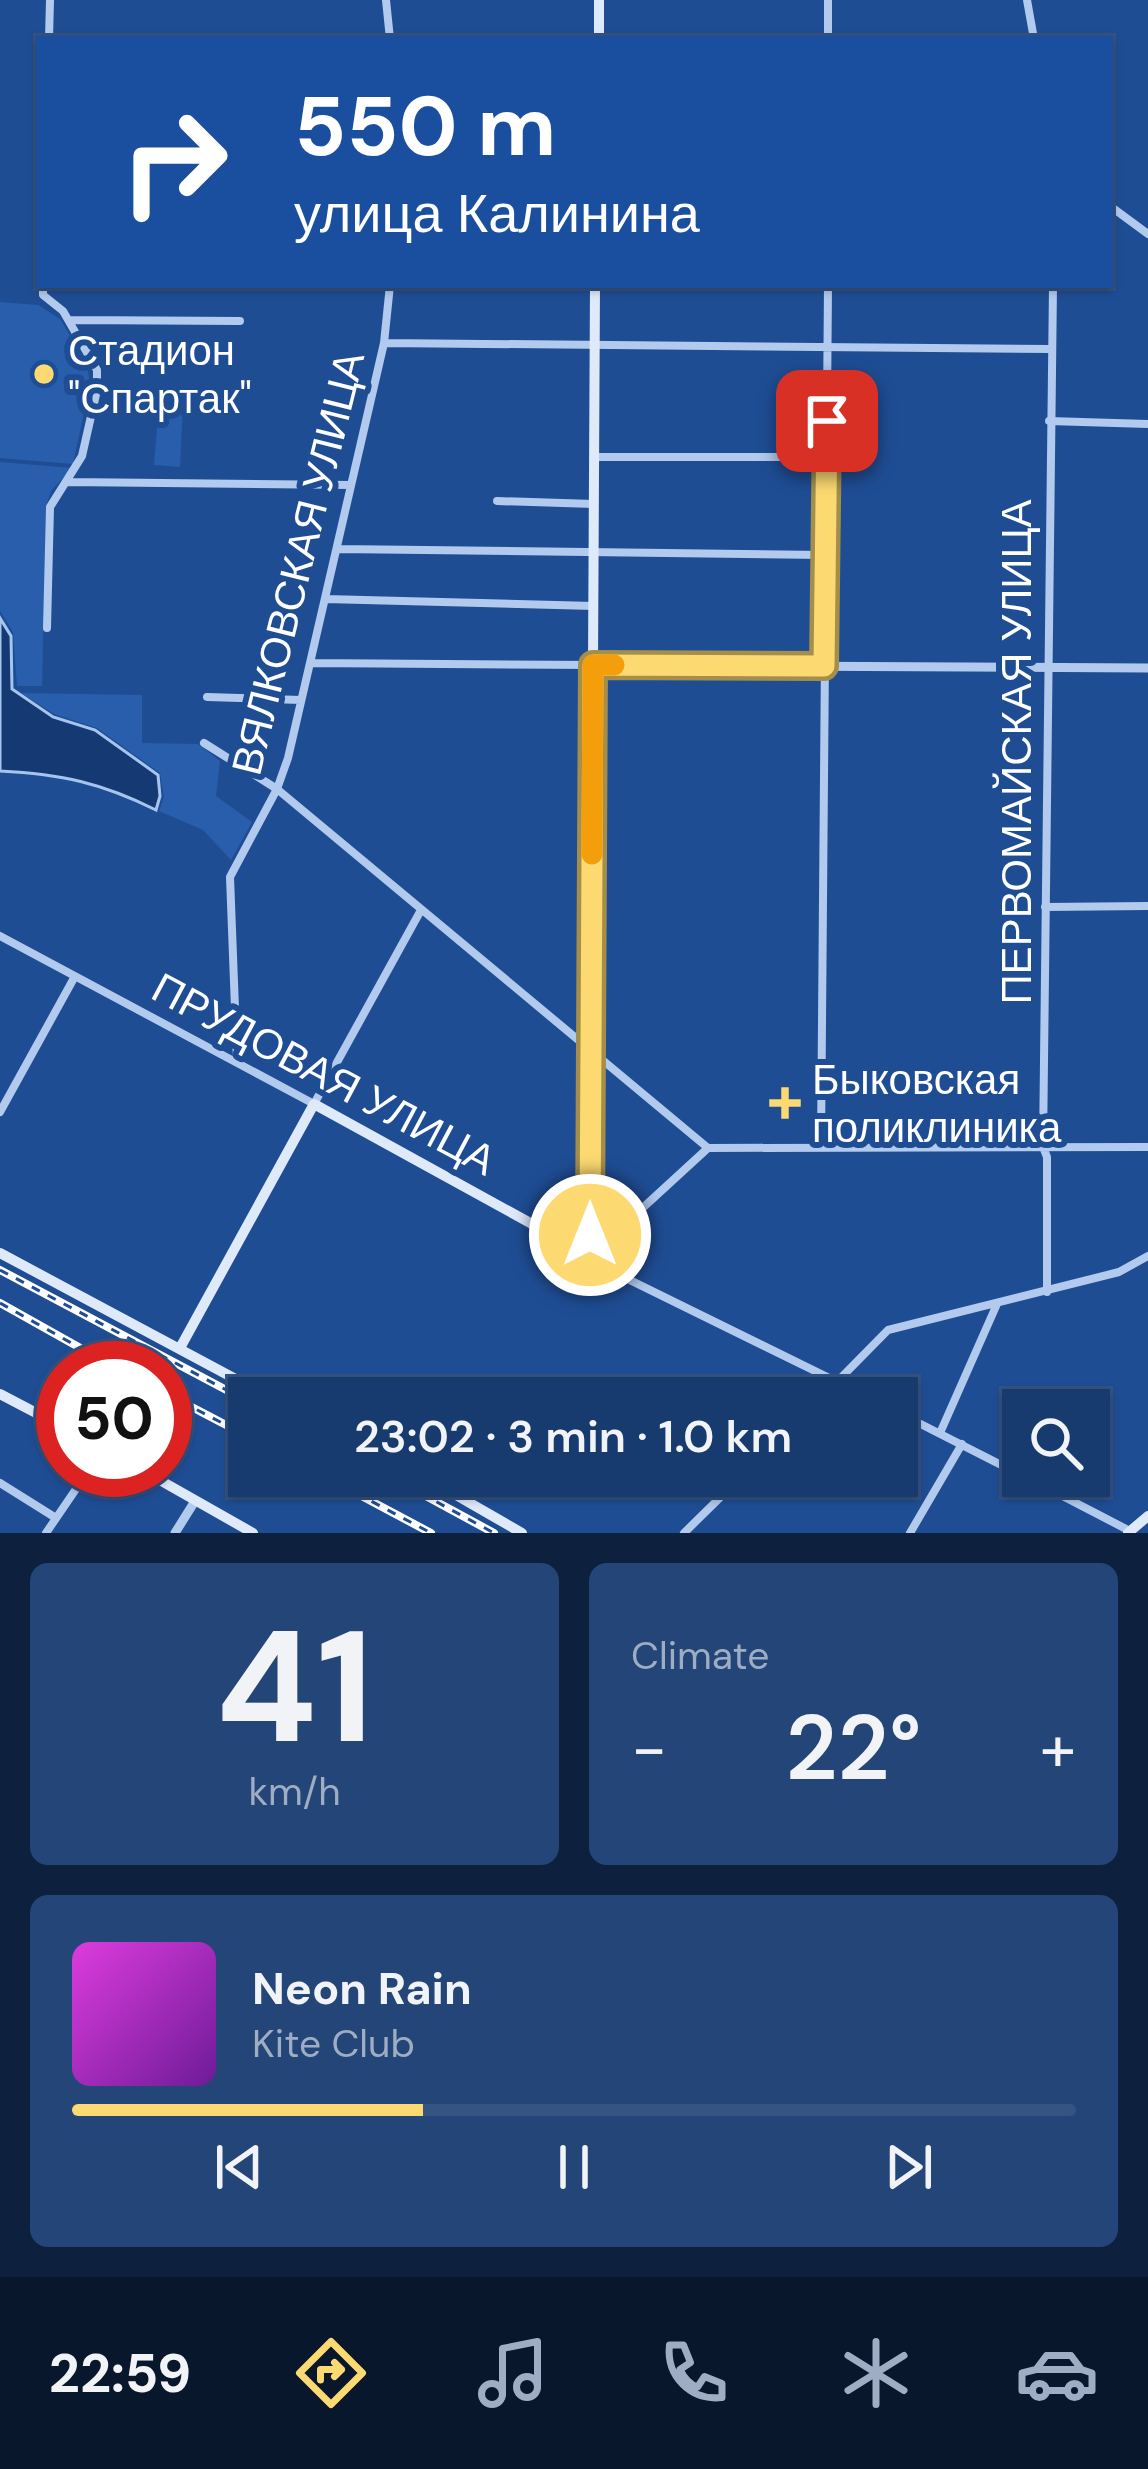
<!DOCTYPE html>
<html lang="en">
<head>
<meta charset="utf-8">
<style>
  body { margin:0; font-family:"DM Sans",sans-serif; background:#244577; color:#f1f3f6; height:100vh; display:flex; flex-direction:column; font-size:45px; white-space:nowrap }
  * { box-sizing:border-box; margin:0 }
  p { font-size:39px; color:#9eadc3 }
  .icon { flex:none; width:66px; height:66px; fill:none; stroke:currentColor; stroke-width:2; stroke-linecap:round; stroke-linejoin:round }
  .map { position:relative; height:1533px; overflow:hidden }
  .side { display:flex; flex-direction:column; gap:30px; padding:30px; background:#0d203d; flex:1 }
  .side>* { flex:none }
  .hud { position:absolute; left:36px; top:36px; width:1077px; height:252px; border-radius:0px; box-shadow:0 3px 9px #0004,0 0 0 3px #365482; background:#1a4fa0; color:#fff; overflow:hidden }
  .controls { position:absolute; left:1002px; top:1389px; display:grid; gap:24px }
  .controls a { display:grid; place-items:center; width:108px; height:108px; border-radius:0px; background:#173a6f; box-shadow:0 3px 9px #0004,0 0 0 3px #365482; font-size:60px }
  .speed { position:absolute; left:36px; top:1341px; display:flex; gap:24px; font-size:60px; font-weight:700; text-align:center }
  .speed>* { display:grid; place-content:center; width:156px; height:156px; border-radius:50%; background:#173a6f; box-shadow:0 3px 9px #0004,0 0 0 3px #365482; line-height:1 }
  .speed .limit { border:18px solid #d22; background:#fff; color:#111 }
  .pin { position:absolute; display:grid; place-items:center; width:102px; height:102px; color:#fff; margin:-51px; border-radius:24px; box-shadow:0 6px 18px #0006 }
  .me { position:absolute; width:132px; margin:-66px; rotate:0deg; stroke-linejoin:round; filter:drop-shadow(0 0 9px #0008) }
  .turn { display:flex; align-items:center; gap:42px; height:252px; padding:0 60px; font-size:54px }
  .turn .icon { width:156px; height:156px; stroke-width:2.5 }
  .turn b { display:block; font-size:84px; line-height:102px }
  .big { font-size:90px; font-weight:600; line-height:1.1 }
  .side .tile { flex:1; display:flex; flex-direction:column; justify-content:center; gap:18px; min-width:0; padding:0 42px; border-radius:18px; background:#244577 }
  .side .dial { align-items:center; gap:0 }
  .dial b { font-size:156px; line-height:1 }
  .song { display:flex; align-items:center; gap:36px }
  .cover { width:144px; height:144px; border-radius:18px; background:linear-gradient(135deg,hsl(300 70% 55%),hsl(280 70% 35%)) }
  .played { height:12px; border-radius:6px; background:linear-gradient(90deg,#fcda71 35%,#365482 35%) }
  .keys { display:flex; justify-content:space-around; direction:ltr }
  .heat { display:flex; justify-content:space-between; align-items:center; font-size:66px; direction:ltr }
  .side .tiles { flex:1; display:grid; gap:30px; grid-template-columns:1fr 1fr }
  .tile:last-child { grid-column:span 2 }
  .trip { position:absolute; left:228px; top:1377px; width:690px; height:120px; border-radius:0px; background:#173a6f; box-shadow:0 3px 9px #0004,0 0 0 3px #365482; font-weight:600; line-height:120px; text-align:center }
  .tabs { display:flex; height:192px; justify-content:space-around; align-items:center; background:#09172c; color:#9eadc3 }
  .tabs .icon { width:84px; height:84px }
  .tabs .active { color:#fcda71 }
  .tabs b { font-size:54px; color:#f1f3f6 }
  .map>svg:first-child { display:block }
  .green { fill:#285eac }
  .water { fill:#153972; stroke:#a5c5ef; stroke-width:3 }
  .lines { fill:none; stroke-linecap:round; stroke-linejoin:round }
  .minor { stroke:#b1caee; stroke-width:8 }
  .tertiary { stroke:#b1caee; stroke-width:9 }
  .secondary { stroke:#dee9fa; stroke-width:10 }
  .rail-casing { stroke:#fff; stroke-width:8 }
  .rail { stroke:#1f4d94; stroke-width:3; stroke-dasharray:9; stroke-linecap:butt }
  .route-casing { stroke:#a48e49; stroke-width:30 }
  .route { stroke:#fcda71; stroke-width:21 }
  .slow { stroke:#f59e0b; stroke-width:21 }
  .poi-dot { fill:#fcda71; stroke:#1f4d94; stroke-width:4.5 }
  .labels { text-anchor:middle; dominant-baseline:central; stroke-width:12; stroke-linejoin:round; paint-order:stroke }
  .poi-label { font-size:42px; fill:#fff; stroke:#1f4d94; text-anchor:start }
  .street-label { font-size:42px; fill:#fff; stroke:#1f4d94 }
</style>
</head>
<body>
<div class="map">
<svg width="1148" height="1533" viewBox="0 0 1148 1533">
  <rect width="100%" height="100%" fill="#1f4d94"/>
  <!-- green -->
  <path class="green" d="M 0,302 L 38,305 L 60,319 L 87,364 L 90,385 L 73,464 L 0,458 Z
    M 159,404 L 183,405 L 180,467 L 154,465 Z
    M 0,462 L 72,468 L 51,491 L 46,506 L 42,686 L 17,686 L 13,632 L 0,611 Z
    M 21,693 L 142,695 L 142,743 L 198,744 L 220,761 L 216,796 L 252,822 L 231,860 L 203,830 L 159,811 L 164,797 L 160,773 L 97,728 L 54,714 Z"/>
  <!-- water -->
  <path class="water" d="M 0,618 L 11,636 L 12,689 L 53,717 L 95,730 L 158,775 L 160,796 L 156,810 C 102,783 61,774 0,771 Z"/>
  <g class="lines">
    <!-- minor -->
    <path class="minor" d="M 386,0 L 390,39
      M 828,0 L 828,39
      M 1027,0 L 1034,39
      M 49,39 L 50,0
      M 1110,206 L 1148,234
      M 43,285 L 43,295 L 63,311 L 97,370 L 97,390 L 82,456 L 50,507 L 47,628
      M 70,320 L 240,321
      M 384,343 L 1050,349
      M 1049,421 L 1148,424
      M 594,457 L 826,457
      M 68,482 L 351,485
      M 497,501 L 594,504
      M 338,549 L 825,555
      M 325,599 L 594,606
      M 310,663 L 593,665
      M 207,697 L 301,700
      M 204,743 L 277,789 L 708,1148
      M 1045,907 L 1148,906
      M 0,936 L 314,1104 L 421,910
      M 237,1061 L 230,877 L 277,789 L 288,758 L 384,343 L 390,285
      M 0,1112 L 74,978
      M 821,1146 L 828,285
      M 582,1245 L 587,1259 L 870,1398
      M 587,1259 L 708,1148 L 1148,1147
      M 1047,1292 L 1047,1157 L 1043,1147 L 1053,285
      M 821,1398 L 888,1330 L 1119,1272 L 1148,1256
      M 897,1412 L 1023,1476
      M 940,1433 L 997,1304
      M 1024,1476 L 1130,1531
      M 0,1483 L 56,1518
      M 46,1533 L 89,1470
      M 684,1533 L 742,1476
      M 910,1533 L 962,1444"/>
    <!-- tertiary -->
    <path class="tertiary" d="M 593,665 L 1148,668
      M 175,1533 L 195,1501"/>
    <!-- secondary -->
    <path class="secondary" d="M 599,39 L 599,0
      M 0,1253 L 271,1398
      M 180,1348 L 314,1104 L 572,1246 L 582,1245 L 590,1235 L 595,285
      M 0,1394 L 63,1427
      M 142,1470 L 253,1533
      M 423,1476 L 522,1533
      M 1128,1533 L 1148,1516"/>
    <!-- rail casing -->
    <g class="rail-casing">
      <path id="rail" d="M 0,1270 L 249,1402
        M 0,1303 L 116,1368
        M 165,1393 L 249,1437
        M 324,1476 L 431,1533
        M 389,1476 L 494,1533"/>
    </g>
    <!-- rail -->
    <use href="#rail" class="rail"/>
  </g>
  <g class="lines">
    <!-- route casing -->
    <g class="route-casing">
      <path id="route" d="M 590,1235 L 593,665 L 824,666 L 827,421"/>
    </g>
    <!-- route -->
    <use href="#route" class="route"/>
    <!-- slow -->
    <path class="slow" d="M 592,854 L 593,665 L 614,665"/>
  </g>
  <!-- markers -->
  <g class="poi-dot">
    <circle cx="44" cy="374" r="12"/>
    <path d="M779 1085h12v12h12v12h-12v12h-12v-12h-12v-12h12z"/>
  </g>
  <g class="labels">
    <!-- poi labels -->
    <g class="poi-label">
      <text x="68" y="350">Стадион<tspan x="68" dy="48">"Спартак"</tspan></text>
      <text x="812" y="1079">Быковская<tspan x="812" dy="48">поликлиника</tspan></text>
    </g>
    <!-- street labels -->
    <g class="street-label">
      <text transform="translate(298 563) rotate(-76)">ВЯЛКОВСКАЯ УЛИЦА</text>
      <text transform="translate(1016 752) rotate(-90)">ПЕРВОМАЙСКАЯ УЛИЦА</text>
      <text transform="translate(324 1074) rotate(28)">ПРУДОВАЯ УЛИЦА</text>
    </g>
  </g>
</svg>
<div class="controls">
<a><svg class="icon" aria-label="search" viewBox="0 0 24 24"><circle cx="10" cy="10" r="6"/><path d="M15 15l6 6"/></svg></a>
</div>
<div class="speed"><div class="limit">50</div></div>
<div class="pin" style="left:827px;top:421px;background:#d93025"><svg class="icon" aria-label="arrive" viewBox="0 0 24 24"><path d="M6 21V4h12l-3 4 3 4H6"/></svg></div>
<svg class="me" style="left:590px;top:1235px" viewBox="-20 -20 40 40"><circle r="17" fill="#fcda71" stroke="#fff" stroke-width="3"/><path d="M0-11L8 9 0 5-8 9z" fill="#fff"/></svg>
<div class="trip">23:02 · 3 min · 1.0 km</div>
<div class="hud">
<div class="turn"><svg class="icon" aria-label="right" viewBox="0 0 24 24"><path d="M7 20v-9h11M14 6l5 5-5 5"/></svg><div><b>550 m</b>улица Калинина</div></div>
</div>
</div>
<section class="side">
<div class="tiles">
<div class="tile dial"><b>41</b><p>km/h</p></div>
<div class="tile"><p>Climate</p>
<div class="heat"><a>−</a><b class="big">22°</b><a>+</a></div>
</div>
<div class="tile">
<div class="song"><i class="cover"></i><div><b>Neon Rain</b><p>Kite Club</p></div></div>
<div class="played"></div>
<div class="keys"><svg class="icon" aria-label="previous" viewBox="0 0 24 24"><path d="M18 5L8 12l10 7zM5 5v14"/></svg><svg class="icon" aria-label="pause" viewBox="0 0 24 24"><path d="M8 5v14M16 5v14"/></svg><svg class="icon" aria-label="next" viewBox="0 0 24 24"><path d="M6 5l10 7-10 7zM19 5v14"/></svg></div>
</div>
</div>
</section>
<nav class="tabs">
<b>22:59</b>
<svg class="icon active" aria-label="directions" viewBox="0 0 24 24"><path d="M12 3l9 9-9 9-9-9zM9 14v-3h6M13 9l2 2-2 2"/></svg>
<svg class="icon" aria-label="music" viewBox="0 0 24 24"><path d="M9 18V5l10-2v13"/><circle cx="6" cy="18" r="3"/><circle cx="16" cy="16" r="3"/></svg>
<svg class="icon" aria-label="phone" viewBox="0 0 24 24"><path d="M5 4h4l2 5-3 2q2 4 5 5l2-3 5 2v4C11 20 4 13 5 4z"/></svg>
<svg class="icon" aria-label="climate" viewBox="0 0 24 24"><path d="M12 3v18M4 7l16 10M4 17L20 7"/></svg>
<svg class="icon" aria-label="car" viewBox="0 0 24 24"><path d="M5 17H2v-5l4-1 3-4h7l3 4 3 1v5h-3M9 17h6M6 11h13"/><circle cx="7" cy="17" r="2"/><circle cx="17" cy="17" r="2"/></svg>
</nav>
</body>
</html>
